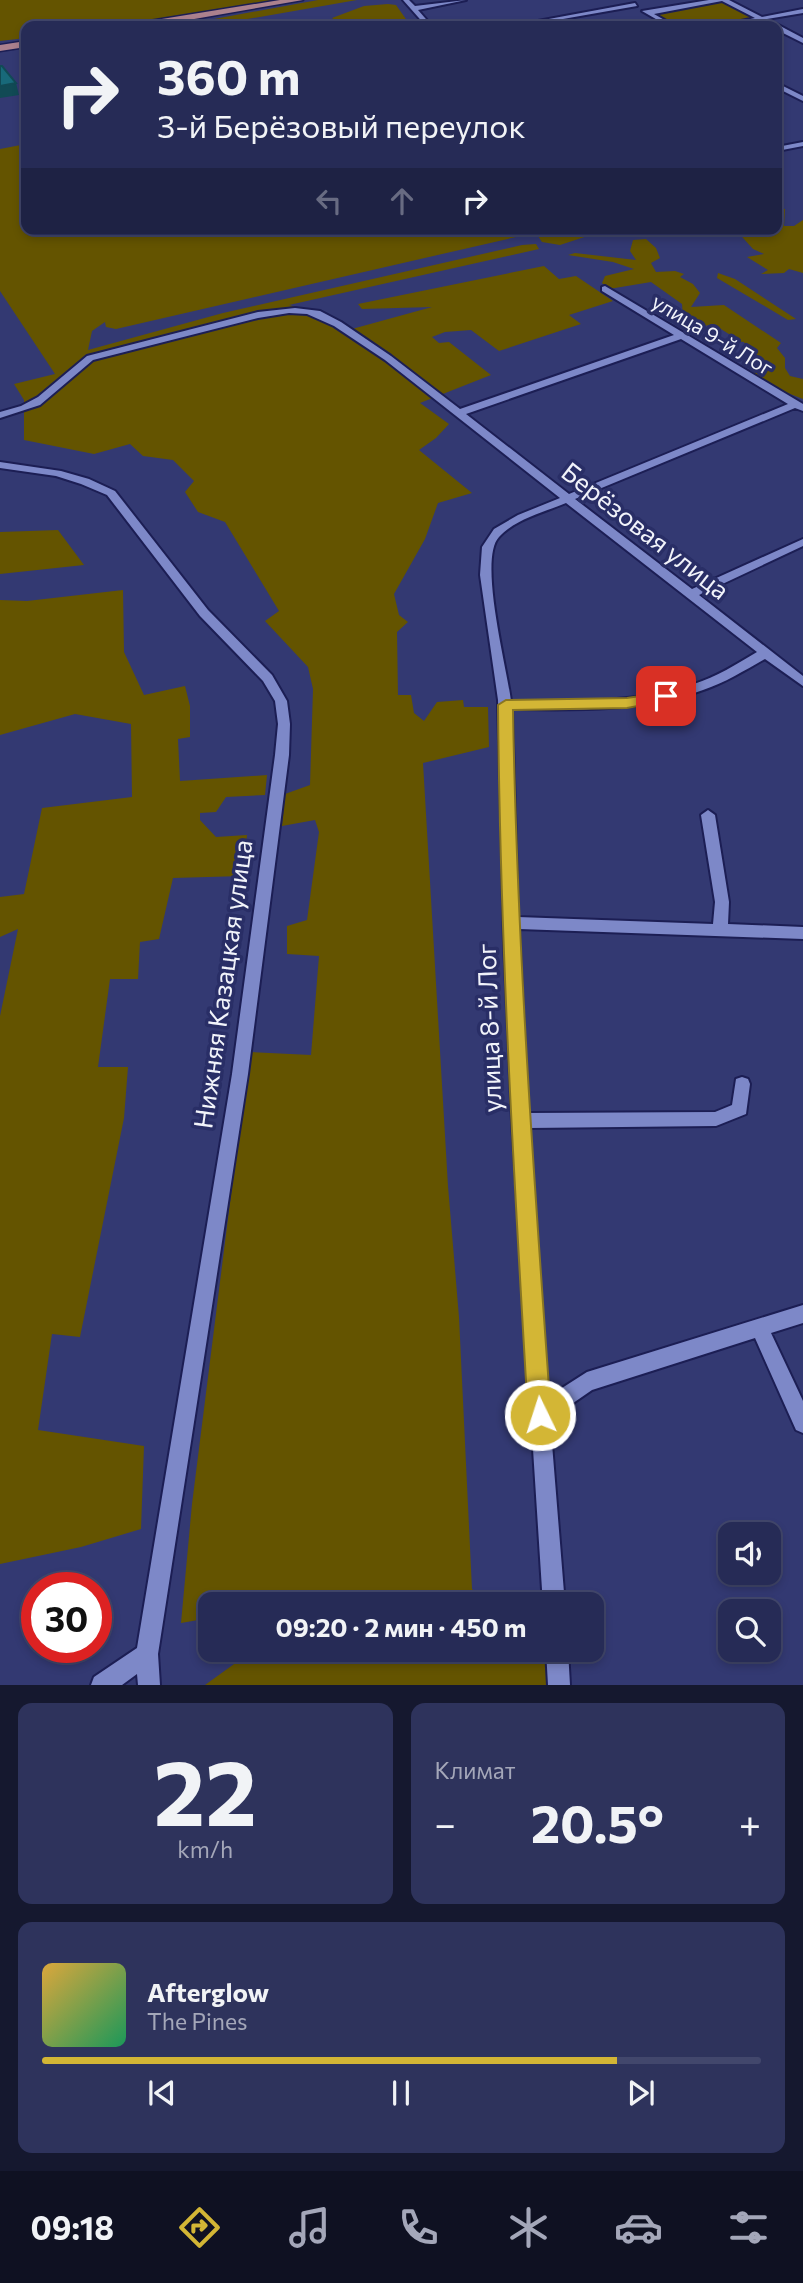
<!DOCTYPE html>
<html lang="ru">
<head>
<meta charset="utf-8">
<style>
  body { margin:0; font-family:Commissioner,sans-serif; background:#2e335c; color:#f1f3f6; height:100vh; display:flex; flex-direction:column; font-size:26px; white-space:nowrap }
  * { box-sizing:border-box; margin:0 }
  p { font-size:23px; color:#a4a7b9 }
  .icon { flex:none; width:38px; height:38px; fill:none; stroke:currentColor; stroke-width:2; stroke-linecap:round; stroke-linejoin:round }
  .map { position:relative; height:1685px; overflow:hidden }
  .side { display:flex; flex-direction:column; gap:18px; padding:18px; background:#15182f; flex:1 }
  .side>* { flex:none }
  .top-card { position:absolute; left:21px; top:21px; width:761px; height:214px; border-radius:14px; box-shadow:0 4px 10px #0003,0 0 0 2px #42476c; background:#262b56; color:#f1f3f6; overflow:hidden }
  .controls { position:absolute; left:718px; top:1522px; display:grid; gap:14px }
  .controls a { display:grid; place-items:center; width:63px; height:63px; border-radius:14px; background:#262b56; box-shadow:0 4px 10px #0003,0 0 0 2px #42476c; font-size:35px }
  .speed { position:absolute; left:21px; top:1572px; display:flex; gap:14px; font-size:35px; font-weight:700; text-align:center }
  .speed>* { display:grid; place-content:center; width:91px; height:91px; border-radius:50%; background:#262b56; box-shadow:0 4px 10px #0003,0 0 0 2px #42476c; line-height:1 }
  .speed .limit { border:10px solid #d22; background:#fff; color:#111 }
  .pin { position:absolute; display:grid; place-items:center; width:60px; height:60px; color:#fff; margin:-30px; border-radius:14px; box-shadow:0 4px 10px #0006 }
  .me { position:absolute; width:77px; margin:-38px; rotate:356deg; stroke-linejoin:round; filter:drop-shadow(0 0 5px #0008) }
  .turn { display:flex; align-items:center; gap:24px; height:147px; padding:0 21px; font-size:32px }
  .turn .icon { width:91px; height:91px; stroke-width:2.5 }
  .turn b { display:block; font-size:49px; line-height:60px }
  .lanes { display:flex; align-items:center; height:66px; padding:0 21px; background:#0003; justify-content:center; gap:35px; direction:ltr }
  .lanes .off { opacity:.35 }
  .big { font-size:52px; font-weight:700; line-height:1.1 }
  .side .card { flex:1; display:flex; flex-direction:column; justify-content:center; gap:10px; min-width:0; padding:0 24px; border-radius:14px; background:#2e335c }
  .side .dial { align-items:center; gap:0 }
  .dial b { font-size:91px; line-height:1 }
  .song { display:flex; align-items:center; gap:21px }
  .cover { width:84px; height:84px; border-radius:10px; background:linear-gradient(135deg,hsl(40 70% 55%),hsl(150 70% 35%)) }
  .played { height:7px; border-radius:4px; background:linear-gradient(90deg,#d3b635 80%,#42476c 80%) }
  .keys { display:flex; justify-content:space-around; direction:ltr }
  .heat { display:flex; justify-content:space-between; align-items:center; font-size:38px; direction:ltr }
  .side .tiles { flex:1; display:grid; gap:18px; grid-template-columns:1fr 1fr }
  .card:last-child { grid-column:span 2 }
  .trip { position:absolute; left:198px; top:1592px; width:406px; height:70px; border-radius:14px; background:#262b56; box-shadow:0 4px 10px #0003,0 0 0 2px #42476c; font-weight:700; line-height:70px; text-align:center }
  .menu { display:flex; height:112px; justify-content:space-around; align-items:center; background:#0f1122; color:#a4a7b9 }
  .menu .icon { width:49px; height:49px }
  .menu .current { color:#d3b635 }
  .menu b { font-size:32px; color:#f1f3f6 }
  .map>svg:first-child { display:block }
  .green { fill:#645400 }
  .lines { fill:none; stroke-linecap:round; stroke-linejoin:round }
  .minor-casing { stroke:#1c1e54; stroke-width:4 }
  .primary-casing { stroke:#1c1e54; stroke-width:3 }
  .minor { fill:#7d88c8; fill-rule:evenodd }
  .primary { fill:#ab818e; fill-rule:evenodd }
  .shaded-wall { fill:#114a55 }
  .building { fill:#18697a; stroke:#114a55; stroke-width:2 }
  .route { fill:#d3b635; stroke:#897622; stroke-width:2 }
  .labels { text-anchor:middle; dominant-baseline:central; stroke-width:7; stroke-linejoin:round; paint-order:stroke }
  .far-street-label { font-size:21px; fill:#f1f3fa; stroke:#292e66 }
  .street-label { font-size:26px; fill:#f1f3fa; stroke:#292e66 }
</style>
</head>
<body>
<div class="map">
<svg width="803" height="1685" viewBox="0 0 803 1685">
  <rect width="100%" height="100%" fill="#333972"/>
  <!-- green -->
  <path class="green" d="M 0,0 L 282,0 L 117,26 L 26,26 L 26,38 L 0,41 Z
    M 318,0 L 357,0 L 219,24 L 213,22 L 214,19 Z
    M 722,1 L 756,18 L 714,26 L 677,26 L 652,13 Z
    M 388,4 L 396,5 L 408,22 L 416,26 L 308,26 L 340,24 L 332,18 L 364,6 Z
    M 26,144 L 26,229 L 609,229 L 560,245 L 542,242 L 536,233 L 538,230 L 510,229 L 510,233 L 517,235 L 516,237 L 116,329 L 106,327 L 105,322 L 92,331 L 88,350 L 223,313 L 522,245 L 536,244 L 539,249 L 289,305 L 328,316 L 352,329 L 432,307 L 362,309 L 358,304 L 544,266 L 559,279 L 576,276 L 613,301 L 569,315 L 581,324 L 499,351 L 471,330 L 445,332 L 432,337 L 439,343 L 449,342 L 491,375 L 420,403 L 449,424 L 436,438 L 419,450 L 472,493 L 438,503 L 425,539 L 394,594 L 399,615 L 408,622 L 397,632 L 398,695 L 411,695 L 414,713 L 424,721 L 437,702 L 463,700 L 464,707 L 488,707 L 489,747 L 423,763 L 448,1186 L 459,1317 L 472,1589 L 489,1605 L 210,1605 L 210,1618 L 181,1623 L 192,1504 L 249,1052 L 311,1055 L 319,956 L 287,954 L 287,926 L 307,920 L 319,832 L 315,820 L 282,826 L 285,794 L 310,785 L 313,689 L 308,667 L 265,621 L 279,611 L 225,522 L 198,512 L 185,492 L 194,481 L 173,460 L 143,456 L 130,444 L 94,454 L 24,440 L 24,400 L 14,384 L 55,374 L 0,291 L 0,149 Z
    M 777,208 L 785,209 L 784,226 L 794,226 L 803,220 L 803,273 L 789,269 L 784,273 L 761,274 L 768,270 L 747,257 L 764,254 L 753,249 L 735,229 L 777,229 Z
    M 646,239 L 656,248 L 660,258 L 651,263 L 656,272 L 675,271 L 684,274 L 680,277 L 693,284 L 700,293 L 691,307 L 724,305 L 781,343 L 777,348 L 785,358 L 785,368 L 790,376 L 803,379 L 803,399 L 757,381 C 751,367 751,356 744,342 L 734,341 L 732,336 L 713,324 L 684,331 L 682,304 L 651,282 L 609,289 L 602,283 L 605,276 L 634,269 L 613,262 L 568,255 L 575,253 L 636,260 L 630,251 L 633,240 Z
    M 718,273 L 735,279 L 796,319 L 788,320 L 717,278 Z
    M 58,530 L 84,565 L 0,574 L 0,532 Z
    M 123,590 L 124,652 L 144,695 L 185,686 L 190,706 L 190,737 L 178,739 L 180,781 L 267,775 L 265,795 L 226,797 L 216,812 L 200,813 L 200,820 L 216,837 L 247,835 L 243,876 L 173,878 L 159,939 L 140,942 L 138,979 L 110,979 L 98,1067 L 128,1067 L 124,1118 L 80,1337 L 52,1334 L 38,1430 L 144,1446 L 141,1529 L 81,1547 L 0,1564 L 0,1016 L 18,929 L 0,937 L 0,897 L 24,894 L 42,808 L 132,797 L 131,724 L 75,714 L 0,735 L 0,600 L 27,601 Z
    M 244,1650 L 540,1650 L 547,1657 L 549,1685 L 205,1685 L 241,1659 Z"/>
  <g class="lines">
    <!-- minor casing -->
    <g class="minor-casing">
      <path id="minor" d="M 403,0 L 409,0 L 415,6 L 466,0 L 418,10 L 432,26 L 426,26 Z
        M 709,0 L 729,0 L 762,17 L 803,9 L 803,13 L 767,19 L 803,38 L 803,43 L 777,30 L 777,26 L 771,26 L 760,21 L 718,26 L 755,18 L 722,1 L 654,14 L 675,26 L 668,26 L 642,11 Z
        M 635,3 L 637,6 L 523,26 L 511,26 Z
        M 777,83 L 803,96 L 803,101 L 777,88 Z
        M 803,142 L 803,146 L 777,151 L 777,147 Z
        M 605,286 L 803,404 L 803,411 L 795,408 L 575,499 L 692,589 L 803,539 L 803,546 L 699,595 L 803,676 L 803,686 L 765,659 C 745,670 725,683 703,690 C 642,712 575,710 512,709 L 518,917 L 713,924 L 715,902 L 701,815 L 708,810 L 715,815 L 729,902 L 728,924 L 803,927 L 803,939 L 519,929 L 528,1113 L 715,1112 L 732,1105 L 736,1079 L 742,1077 L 748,1079 L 750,1084 L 746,1114 L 716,1126 L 529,1128 L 548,1397 L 587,1372 L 803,1305 L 803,1323 L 771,1333 L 803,1401 L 803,1433 L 796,1430 L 755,1338 L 592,1390 L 550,1419 L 565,1605 L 543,1605 L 512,1121 L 504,942 L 498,700 L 480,575 L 482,547 L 494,529 L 518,515 L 560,498 L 385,360 L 334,326 L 307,314 L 289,313 L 258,318 L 93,360 L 40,405 L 0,418 L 0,412 L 21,406 L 38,397 L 87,356 L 258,312 L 295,308 L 320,311 L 341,322 L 391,356 L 460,409 L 674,335 L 602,291 L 602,287 ZM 681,339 L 788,404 L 569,494 L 466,414 ZM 566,503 L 757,652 C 737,664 716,677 694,684 C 636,704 571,701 511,701 C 507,668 478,559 499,537 C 515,519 545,512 566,503 Z
        M 0,462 L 61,471 L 89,479 L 115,491 L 208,610 L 272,675 L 287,701 L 290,724 L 289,755 L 248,1074 L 158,1654 L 160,1685 L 138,1685 L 137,1674 L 122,1685 L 91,1685 L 94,1677 L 137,1648 L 232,1074 L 275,755 L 278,724 L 275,701 L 263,681 L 200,616 L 107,495 L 81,484 L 56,476 L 0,468 Z
        M 546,1650 L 568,1650 L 570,1685 L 548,1685 Z"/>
    </g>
    <!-- primary casing -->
    <g class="primary-casing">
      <path id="primary" d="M 280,0 L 303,0 L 154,26 L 132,26 L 137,23 Z
        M 26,41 L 26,47 L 0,51 L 0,45 Z"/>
    </g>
    <!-- minor -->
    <use href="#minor" class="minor"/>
    <!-- primary -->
    <use href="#primary" class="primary"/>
  </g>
  <!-- shaded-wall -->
  <path class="shaded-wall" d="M 16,83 L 19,95 L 0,98 L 0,86 Z"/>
  <!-- building -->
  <path class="building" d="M 0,66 L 2,66 L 16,83 L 0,86 Z"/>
  <!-- route -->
  <path class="route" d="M 666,692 L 673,696 L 671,700 L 627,708 L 513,710 C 517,945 534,1180 551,1415 L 547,1423 L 540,1426 L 532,1423 L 528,1415 C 514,1179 500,942 498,705 L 506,700 L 627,698 Z"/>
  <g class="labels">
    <!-- far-street labels -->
    <g class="far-street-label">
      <text transform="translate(713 334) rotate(31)">улица 9-й Лог</text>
    </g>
    <!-- street labels -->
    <g class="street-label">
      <text transform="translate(646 530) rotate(38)">Берёзовая улица</text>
      <text transform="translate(222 984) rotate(-82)">Нижняя Казацкая улица</text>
      <text transform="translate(488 1028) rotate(-92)">улица 8-й Лог</text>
    </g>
  </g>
</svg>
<div class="controls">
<a><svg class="icon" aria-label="sound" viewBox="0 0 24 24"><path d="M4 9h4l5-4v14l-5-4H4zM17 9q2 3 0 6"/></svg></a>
<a><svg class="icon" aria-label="search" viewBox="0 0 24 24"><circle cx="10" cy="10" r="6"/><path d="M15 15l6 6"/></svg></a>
</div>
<div class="speed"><div class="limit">30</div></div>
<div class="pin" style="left:666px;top:696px;background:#d93025"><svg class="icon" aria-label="arrive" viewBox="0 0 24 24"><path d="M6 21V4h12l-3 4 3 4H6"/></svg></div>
<svg class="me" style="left:540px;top:1415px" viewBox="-20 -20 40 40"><circle r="17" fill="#d3b635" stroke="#fff" stroke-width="3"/><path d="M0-11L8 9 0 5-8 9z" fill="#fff"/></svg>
<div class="trip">09:20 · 2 мин · 450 m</div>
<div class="top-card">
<div class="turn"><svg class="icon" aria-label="right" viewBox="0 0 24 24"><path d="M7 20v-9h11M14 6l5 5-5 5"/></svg><div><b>360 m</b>3-й Берёзовый переулок</div></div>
<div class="lanes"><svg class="icon off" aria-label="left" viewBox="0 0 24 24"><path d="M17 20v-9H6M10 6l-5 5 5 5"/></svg><svg class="icon off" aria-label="ahead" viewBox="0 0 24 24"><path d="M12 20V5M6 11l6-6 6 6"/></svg><svg class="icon" aria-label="right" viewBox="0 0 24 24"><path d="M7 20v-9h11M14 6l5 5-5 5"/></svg></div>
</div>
</div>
<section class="side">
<div class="tiles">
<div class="card dial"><b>22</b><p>km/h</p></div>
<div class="card"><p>Климат</p>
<div class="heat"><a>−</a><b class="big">20.5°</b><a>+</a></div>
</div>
<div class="card">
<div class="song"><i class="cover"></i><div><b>Afterglow</b><p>The Pines</p></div></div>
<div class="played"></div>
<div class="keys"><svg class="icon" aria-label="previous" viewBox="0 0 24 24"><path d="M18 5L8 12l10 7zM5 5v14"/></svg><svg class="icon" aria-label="pause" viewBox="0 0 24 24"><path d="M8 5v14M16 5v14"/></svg><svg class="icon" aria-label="next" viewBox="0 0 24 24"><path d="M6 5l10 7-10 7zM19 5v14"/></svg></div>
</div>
</div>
</section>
<nav class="menu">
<b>09:18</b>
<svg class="icon current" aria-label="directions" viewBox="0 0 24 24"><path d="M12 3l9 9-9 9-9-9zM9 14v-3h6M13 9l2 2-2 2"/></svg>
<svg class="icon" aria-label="music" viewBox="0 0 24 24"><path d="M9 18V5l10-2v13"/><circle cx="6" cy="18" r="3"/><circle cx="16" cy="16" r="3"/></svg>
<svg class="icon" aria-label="phone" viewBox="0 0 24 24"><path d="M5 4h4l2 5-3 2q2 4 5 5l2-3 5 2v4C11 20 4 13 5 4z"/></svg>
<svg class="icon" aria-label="climate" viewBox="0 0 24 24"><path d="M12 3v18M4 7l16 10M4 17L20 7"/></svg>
<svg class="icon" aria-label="car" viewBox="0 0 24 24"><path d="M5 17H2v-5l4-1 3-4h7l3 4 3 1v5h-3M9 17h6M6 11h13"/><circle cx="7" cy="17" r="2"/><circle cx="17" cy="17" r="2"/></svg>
<svg class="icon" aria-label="filters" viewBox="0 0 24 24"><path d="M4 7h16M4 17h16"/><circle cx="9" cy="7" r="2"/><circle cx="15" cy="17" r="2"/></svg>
</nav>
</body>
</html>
